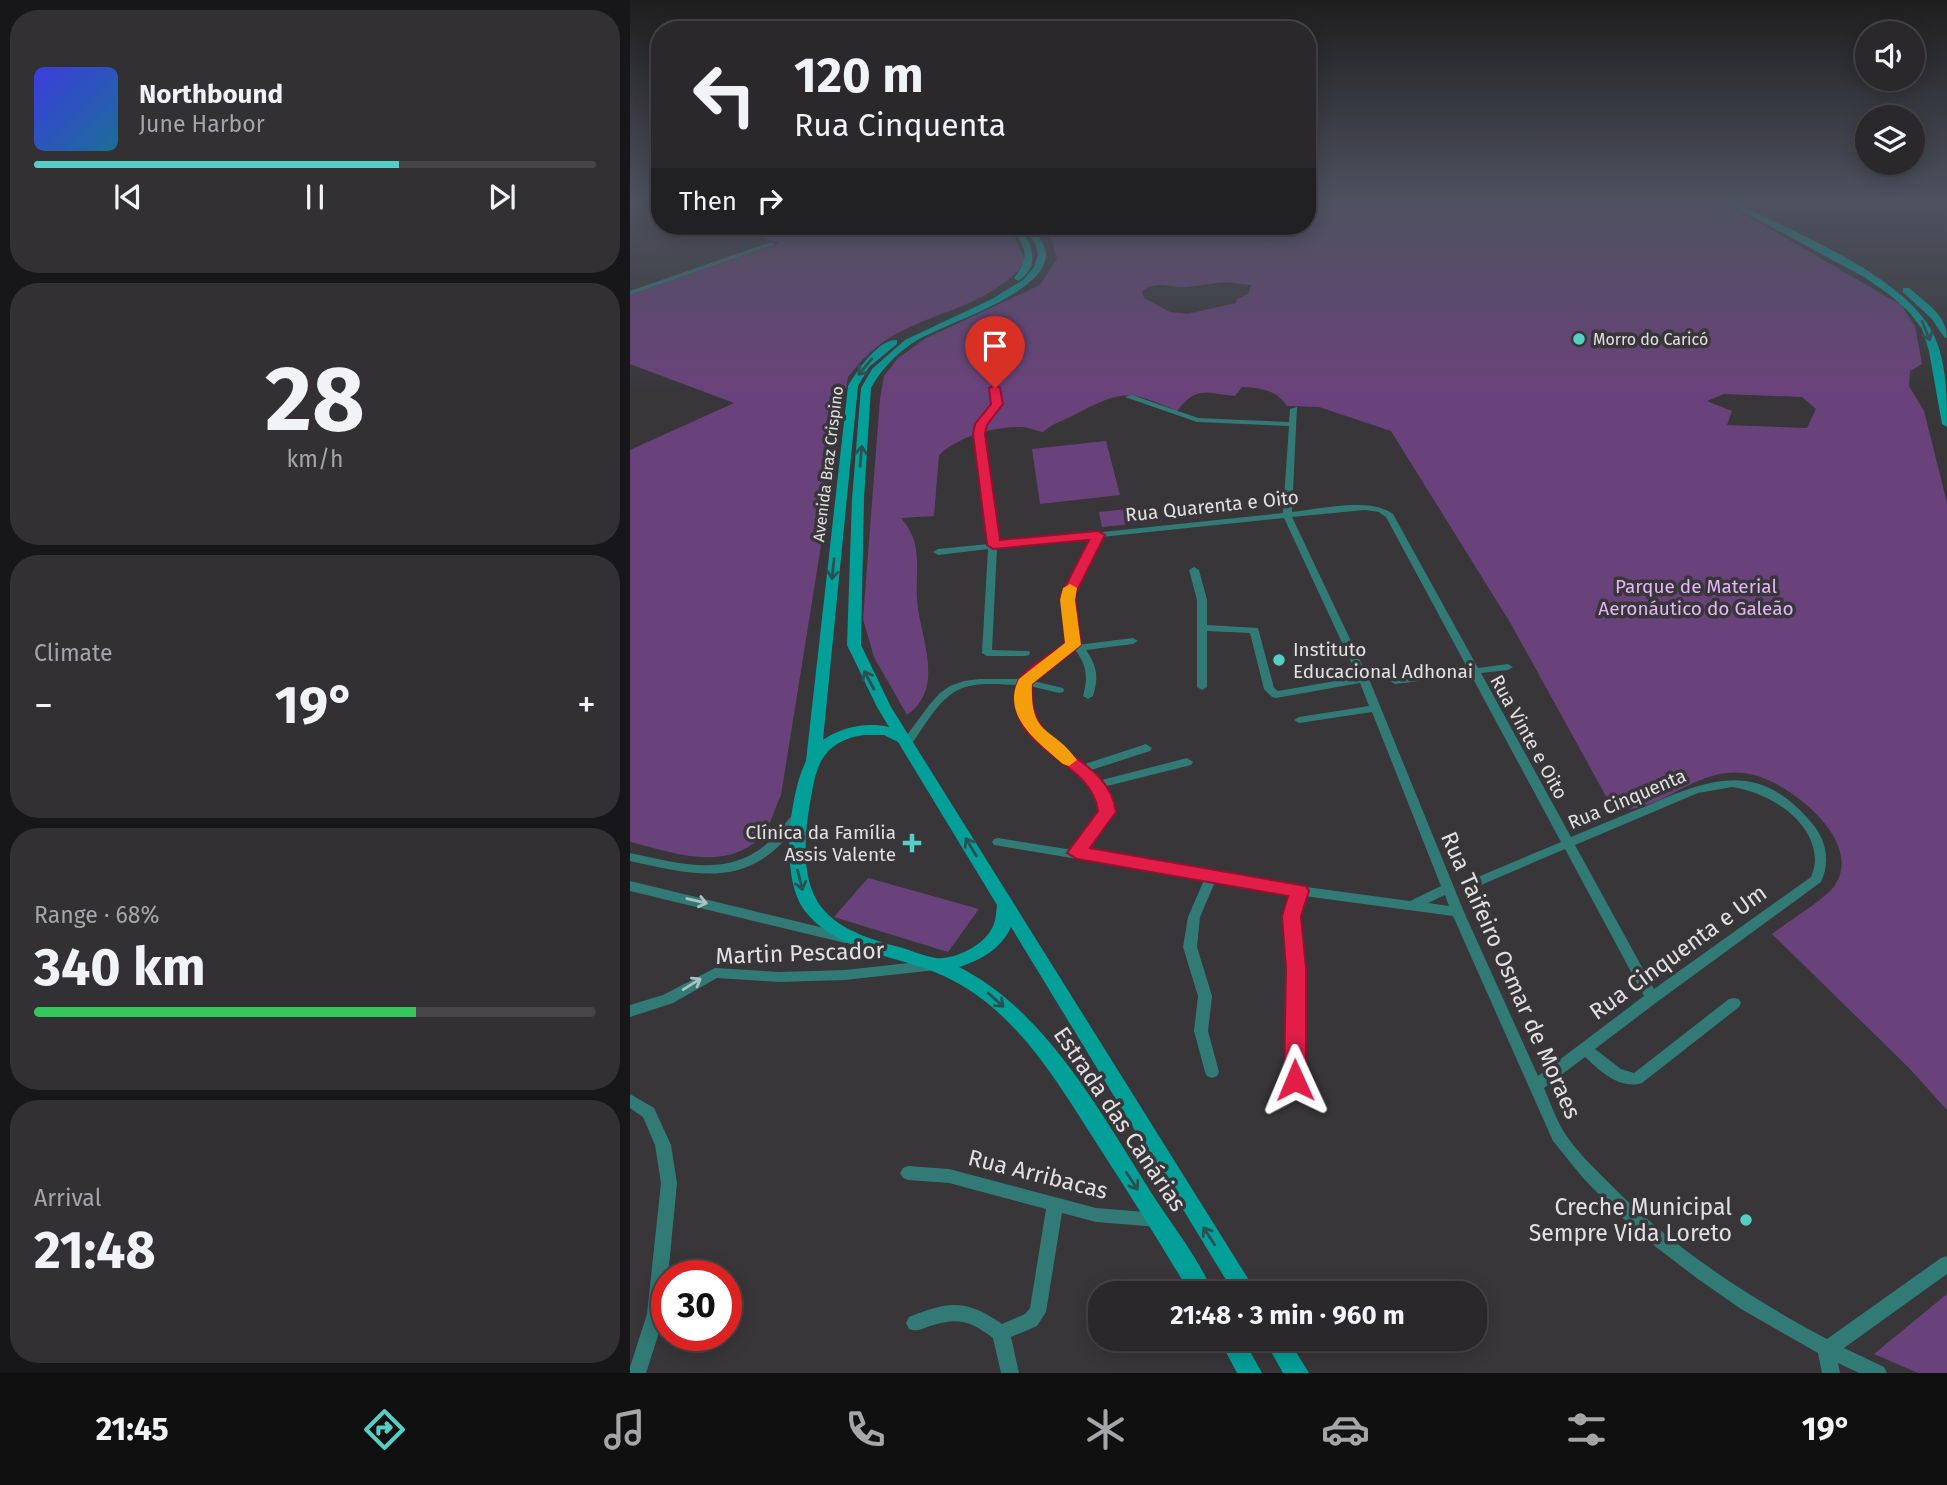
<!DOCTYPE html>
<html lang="en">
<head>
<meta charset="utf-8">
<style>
  body { margin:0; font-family:"Fira Sans",sans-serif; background:#323033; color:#f1f3f6; height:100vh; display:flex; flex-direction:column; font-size:26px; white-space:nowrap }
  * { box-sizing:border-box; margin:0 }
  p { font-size:23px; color:#a5a6a9 }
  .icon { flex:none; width:38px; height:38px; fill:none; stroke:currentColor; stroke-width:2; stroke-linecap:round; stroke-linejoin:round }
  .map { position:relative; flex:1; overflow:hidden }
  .drawer { display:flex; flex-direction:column; gap:10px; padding:10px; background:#171618; width:630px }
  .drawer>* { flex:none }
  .top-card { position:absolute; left:21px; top:21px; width:665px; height:214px; border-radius:28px; box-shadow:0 4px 18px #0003,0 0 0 2px #464447; background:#2a282b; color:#f1f3f6; overflow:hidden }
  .fabs { position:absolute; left:1225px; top:21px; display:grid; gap:14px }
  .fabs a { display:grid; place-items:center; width:70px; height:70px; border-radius:50%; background:#2a282b; box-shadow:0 4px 18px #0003,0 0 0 2px #464447; font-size:35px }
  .speed { position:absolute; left:21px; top:1260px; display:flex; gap:14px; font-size:35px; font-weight:700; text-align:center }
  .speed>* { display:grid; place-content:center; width:91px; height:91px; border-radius:50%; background:#2a282b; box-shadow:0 4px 18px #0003,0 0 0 2px #464447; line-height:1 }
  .speed .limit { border:10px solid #d22; background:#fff; color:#111 }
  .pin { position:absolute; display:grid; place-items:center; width:60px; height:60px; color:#fff; margin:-72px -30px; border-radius:50% 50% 50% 0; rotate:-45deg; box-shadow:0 0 7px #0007 }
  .pin .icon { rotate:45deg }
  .me { position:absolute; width:77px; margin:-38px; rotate:359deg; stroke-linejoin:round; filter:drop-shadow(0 0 5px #0008) }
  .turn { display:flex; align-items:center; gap:24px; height:147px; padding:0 28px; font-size:32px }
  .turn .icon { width:91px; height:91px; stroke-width:2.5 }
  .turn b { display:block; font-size:49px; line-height:60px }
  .then { display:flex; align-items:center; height:66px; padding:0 28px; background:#0003; gap:14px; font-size:26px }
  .big { font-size:52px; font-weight:700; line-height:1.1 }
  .drawer .widget { flex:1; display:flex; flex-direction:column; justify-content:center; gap:10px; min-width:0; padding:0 24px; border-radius:28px; background:#323033 }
  .drawer .dial { align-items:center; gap:0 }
  .dial b { font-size:91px; line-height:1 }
  .song { display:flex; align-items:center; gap:21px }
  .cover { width:84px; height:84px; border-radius:10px; background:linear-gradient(135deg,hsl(240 70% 55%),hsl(200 70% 35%)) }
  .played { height:7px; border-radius:4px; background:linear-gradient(90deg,#55cec6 65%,#464447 65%) }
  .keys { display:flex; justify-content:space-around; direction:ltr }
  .heat { display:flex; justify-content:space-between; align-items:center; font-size:38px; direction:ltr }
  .charge { height:10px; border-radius:5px; background:linear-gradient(90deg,#34c759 68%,#464447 0) }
  .trip { position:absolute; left:458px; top:1281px; width:399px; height:70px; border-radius:28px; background:#2a282b; box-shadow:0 4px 18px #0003,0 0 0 2px #464447; font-weight:700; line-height:70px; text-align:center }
  .dock { display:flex; height:112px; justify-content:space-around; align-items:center; background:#111011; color:#a5a6a9 }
  .dock .icon { width:49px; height:49px }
  .dock .active { color:#55cec6 }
  .dock b { font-size:32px; color:#f1f3f6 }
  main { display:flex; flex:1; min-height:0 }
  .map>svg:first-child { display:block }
  .green { fill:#6a427b; fill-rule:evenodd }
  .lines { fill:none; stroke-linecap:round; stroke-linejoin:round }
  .minor { fill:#317a76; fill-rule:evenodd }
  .secondary { fill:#039f99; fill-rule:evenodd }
  .oneway { stroke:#2b5051 }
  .oneway2 { stroke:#acc1c2 }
  .route { fill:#e11d48; stroke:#92132f; stroke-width:2 }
  .slow { fill:#f59e0b }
  .poi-dot { fill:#55cec6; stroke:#383639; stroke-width:2.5 }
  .labels { text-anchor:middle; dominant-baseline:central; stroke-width:7; stroke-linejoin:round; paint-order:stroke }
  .far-poi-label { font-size:16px; fill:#e1e0e2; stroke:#383639; text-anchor:start }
  .far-street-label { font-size:16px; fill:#e1e0e2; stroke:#383639 }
  .street-label { font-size:19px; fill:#e1e0e2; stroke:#383639 }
  .park-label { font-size:19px; fill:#e4b5f9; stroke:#383639 }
  .poi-label { font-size:19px; fill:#e1e0e2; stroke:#383639; text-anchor:start }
  .near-street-label { font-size:23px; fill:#e1e0e2; stroke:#383639 }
  .near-poi-label { font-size:23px; fill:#e1e0e2; stroke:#383639; text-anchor:end }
</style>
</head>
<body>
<main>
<section class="drawer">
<div class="widget">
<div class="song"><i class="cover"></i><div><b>Northbound</b><p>June Harbor</p></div></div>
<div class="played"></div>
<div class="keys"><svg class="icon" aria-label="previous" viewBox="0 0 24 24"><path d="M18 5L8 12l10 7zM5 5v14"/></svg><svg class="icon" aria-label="pause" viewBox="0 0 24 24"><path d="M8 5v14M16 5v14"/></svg><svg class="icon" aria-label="next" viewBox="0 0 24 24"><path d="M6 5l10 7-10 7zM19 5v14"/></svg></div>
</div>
<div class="widget dial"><b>28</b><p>km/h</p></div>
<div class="widget"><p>Climate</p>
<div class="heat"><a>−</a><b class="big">19°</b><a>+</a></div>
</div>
<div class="widget"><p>Range · 68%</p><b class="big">340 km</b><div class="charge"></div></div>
<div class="widget"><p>Arrival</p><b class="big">21:48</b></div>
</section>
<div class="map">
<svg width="1317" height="1373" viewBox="0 0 1317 1373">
  <rect width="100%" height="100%" fill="#383639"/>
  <!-- green -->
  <path class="green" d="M 677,202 L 989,202 L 1011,205 L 1018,202 L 1088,202 L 1097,204 L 1271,305 L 1285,326 L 1292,364 L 1280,371 L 1279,386 L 1294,411 L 1317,503 L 1317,1110 L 1279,1068 L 1142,934 C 1156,923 1197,898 1205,885 C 1234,841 1161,784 1124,775 C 1068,760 1033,816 983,809 L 881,624 L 761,431 L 689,407 L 657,406 C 646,390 631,388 612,387 L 605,396 C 576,394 567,385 547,411 C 498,390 493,390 446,414 C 434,421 424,422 413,432 C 406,431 399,427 392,427 C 363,427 331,435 309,455 L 304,516 L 271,518 C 294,544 285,569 287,600 C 290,638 316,687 277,715 L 244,657 L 233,619 L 250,399 L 254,376 L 268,358 L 296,338 L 410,285 L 427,259 L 422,241 L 409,226 L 677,226 ZM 597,282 L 621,285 L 618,294 L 607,299 L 606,303 L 557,314 L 540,312 L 514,298 L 512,291 C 528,280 539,288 556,287 C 570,286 583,283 597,282 ZM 1094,394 L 1172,397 L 1186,409 L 1177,428 L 1097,425 L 1102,411 L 1077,401 Z
    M 97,226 L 375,226 L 385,238 L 396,262 C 360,305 312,309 266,334 C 247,344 231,360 218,377 L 151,795 C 145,808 139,830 129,839 C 92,872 42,852 0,842 L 0,450 L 104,403 L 0,364 L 0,295 L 150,243 Z
    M 476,441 L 490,495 L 410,504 L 402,449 Z
    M 527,506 L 531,521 L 472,527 L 469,512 Z
    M 238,878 L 349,909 L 318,952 L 204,917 Z
    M 1317,1294 L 1317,1373 L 1288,1373 L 1244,1354 Z"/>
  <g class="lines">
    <!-- minor -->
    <path class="minor" d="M 141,242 L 144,244 L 143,245 L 0,295 L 0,291 Z
      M 362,387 L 369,389 L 371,404 L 355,424 L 353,434 L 367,543 L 653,513 L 659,426 L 567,422 L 495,397 L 502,395 L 568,418 L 659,422 L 660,409 L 667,407 L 662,512 C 690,509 740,497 763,514 L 848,668 L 878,664 L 883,667 L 878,670 L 851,673 L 941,837 C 967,826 994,815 1021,804 C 1084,777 1130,762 1181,822 C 1196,839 1201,861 1191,882 L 1027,1002 L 965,1049 L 991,1069 L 1004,1073 L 1099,999 L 1104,998 L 1109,999 L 1111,1003 L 1109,1007 L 1012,1083 C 990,1090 970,1071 955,1057 L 914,1088 C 920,1102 926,1119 934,1132 C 946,1151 964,1168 980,1184 C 1043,1248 1118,1297 1197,1339 L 1311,1258 L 1317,1256 L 1317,1274 L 1214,1348 L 1254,1367 L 1257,1373 L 1229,1373 L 1208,1363 L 1210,1373 L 1192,1373 L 1188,1353 L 1111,1309 L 1068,1279 L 1026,1247 L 987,1213 L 953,1178 L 923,1141 L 823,916 L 674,896 L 668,916 L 673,980 L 672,1080 L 670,1084 L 665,1086 L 660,1084 L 658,1080 L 659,980 L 656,916 L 662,894 L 585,882 L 570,917 L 567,947 L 582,996 L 578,1031 L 589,1072 L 587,1076 L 582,1078 L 577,1076 L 575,1072 L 564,1031 L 568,996 L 553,947 L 558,917 L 574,880 L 364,845 L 362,842 L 364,839 L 368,838 L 443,850 L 471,812 C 469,805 467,797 464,791 C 444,759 397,748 390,707 C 389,700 390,692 390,685 C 371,685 346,681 328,690 C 308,700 294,727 281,745 L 273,745 L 271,743 L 300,704 L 310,693 L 320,686 L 334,681 L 349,679 L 393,679 L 439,642 L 433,595 L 462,538 L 367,548 L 362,650 L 399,651 L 400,653 L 399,655 L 395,656 L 357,656 L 352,653 L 358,549 L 308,555 L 303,552 L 308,549 L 358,544 L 345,434 L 347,424 L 363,404 ZM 735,510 L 749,512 L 756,517 L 838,669 L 765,678 L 760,681 L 765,684 L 841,675 L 931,842 L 843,879 L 841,882 L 843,885 L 847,886 L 851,885 L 935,849 L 1014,996 L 908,1076 L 834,912 L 739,679 L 662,517 ZM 654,518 L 728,677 L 648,691 L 644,688 L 628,628 L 577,625 L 577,600 L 569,570 L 564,567 L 559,570 L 567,600 L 567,687 L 572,690 L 577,687 L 577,631 L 620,633 L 634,689 L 642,697 L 646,698 L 730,683 L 739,706 L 669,717 L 664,720 L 669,723 L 742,712 L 811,886 L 780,901 L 669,886 L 454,852 L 483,812 L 477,793 L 473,787 L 561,765 L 563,762 L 557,758 L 468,781 L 458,771 L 520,751 L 522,748 L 516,744 L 452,765 C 419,738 401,733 400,686 L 429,693 L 433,692 L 434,690 L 433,688 L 403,681 L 441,652 L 446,651 C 457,666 458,678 453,696 L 458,699 L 463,696 C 469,677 467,666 456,650 L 503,644 L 508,641 L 503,638 L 447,645 L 449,642 L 443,595 L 471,537 ZM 1102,787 C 1137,792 1184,819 1185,860 C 1185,866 1183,871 1181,877 L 1024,989 L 945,845 L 1068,793 ZM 815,895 L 819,906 L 798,903 Z
      M 167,813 L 171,814 L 173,817 C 124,889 75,878 0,861 L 0,853 C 40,861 86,876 124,853 C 140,844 151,828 163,814 Z
      M 0,881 L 215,933 L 220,935 L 222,938 L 220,941 L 215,943 L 0,891 Z
      M 306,960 L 311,961 L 313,965 L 311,969 L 306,970 L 215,980 L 149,982 L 87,978 L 43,1003 L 0,1017 L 0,1005 L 33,995 L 85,968 L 149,972 L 215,970 Z
      M 0,1094 L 24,1108 L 41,1145 L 47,1183 L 38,1276 L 37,1276 L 35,1314 L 16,1373 L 0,1373 L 0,1367 L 17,1314 L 31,1183 L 25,1145 L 13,1117 L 0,1108 Z
      M 278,1166 L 319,1169 L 466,1208 L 528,1213 L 534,1215 L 536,1220 L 534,1225 L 528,1227 L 466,1222 L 432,1213 L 416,1312 L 407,1326 L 381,1337 L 389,1373 L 371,1373 L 363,1338 C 340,1321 329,1317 300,1326 C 292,1329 287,1332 279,1329 L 276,1323 L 279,1317 C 319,1301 336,1299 372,1324 L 395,1314 L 400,1308 L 416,1209 L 319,1183 L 278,1180 L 273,1178 L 270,1173 L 273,1168 Z"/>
    <!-- secondary -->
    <path class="secondary" d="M 1095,202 L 1104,202 C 1161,231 1268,273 1300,328 C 1317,357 1317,395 1317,427 L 1312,424 L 1299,351 L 1292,329 L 1280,313 L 1260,295 L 1234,277 Z
      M 380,226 L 388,226 C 403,243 411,267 388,281 L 384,278 C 401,257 396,246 380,226 Z
      M 392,226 L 400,226 C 406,234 416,243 416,254 C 417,295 310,324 281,344 C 264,356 250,371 241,388 L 234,499 L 231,645 L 261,707 L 627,1293 L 604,1293 L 381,927 C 371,949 351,960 329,967 C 417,1011 473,1117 524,1197 C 543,1226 571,1262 583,1293 L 560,1293 C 530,1243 499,1193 467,1144 C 433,1091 400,1034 348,996 C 334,986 318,977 302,971 C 258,954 205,950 174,910 C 150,877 159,796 176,761 L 218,386 C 227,371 248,339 267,340 L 267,344 L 239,367 L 228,386 L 193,740 C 212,727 236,722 259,727 L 247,707 L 217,645 L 222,499 L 231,388 L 242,369 L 275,340 L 362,299 L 393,280 L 404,267 L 408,254 L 405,243 ZM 234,735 L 254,735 L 268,742 L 367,905 C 366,914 366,922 361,930 C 352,946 324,960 306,958 C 293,956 278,949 265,946 C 236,938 199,926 185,897 C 170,867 176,824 182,792 C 187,759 199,740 234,735 Z
      M 1273,288 L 1279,288 C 1295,302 1317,315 1317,338 L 1314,337 L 1302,319 L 1273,292 Z
      M 589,1339 L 613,1339 L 632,1373 L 607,1373 Z
      M 634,1339 L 658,1339 L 679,1373 L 653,1373 Z"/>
  </g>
  <!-- one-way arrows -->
  <defs><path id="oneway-shaft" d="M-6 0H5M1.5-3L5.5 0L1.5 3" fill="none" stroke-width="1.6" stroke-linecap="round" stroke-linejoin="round" transform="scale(1.75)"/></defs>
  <g class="oneway">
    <use href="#oneway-shaft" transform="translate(1296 331) rotate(68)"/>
    <use href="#oneway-shaft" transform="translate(235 367) rotate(130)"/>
    <use href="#oneway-shaft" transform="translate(231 456) rotate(-85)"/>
    <use href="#oneway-shaft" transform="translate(203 569) rotate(96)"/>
    <use href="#oneway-shaft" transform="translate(239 680) rotate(-118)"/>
    <use href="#oneway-shaft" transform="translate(341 847) rotate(-121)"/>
    <use href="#oneway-shaft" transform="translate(170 880) rotate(76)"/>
    <use href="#oneway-shaft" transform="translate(366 1000) rotate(42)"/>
    <use href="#oneway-shaft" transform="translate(502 1181) rotate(57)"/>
    <use href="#oneway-shaft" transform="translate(579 1236) rotate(-123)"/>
  </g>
  <g class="oneway2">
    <use href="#oneway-shaft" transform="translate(67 901) rotate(13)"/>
    <use href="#oneway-shaft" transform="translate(62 984) rotate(-32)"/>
  </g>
  <!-- sky -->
  <linearGradient id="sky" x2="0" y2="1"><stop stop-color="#1f1e1f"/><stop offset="0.51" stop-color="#4d525f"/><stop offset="1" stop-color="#4d525f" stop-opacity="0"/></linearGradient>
  <rect width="1317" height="394" fill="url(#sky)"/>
  <!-- route -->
  <path class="route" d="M 365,385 L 370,388 L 373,404 L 357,425 L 355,434 L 370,540 L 468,531 L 475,535 L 445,595 L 451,645 L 402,684 C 395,756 478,751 486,812 L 460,848 L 676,886 L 679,891 L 671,916 L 676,968 L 676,1080 L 672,1087 L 665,1089 L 657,1087 L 654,1080 L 656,968 L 652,916 L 658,896 L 447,859 L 437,853 L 468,811 C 462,761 384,753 385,697 C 386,692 385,685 388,681 C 397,666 422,654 435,643 L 431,595 L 459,540 L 363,549 L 357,545 L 343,434 L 345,424 L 361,404 L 359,388 Z"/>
  <!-- slow -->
  <path class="slow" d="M 440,584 L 447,588 L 445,600 L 451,645 L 402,684 C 400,738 422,725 447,760 L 439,766 L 433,764 C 409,743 370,716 389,679 L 435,643 L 430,600 L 433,588 Z"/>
  <!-- markers -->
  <g class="poi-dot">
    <circle cx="949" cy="339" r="7"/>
    <circle cx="649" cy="660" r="7"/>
    <path d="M278.5 832.5h7v7h7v7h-7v7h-7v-7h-7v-7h7z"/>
    <circle cx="1116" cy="1220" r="7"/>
  </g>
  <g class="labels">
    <!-- far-poi labels -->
    <g class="far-poi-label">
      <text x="963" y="339">Morro do Caricó</text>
    </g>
    <!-- far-street labels -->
    <g class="far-street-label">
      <text transform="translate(198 464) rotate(-83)">Avenida Braz Crispino</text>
    </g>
    <!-- street labels -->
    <g class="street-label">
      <text transform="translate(582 506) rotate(-6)">Rua Quarenta e Oito</text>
      <text transform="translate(899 737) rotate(61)">Rua Vinte e Oito</text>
      <text transform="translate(997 799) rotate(-23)">Rua Cinquenta</text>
    </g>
    <!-- park labels -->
    <g class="park-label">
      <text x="1066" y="586">Parque de Material<tspan x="1066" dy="22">Aeronáutico do Galeão</tspan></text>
    </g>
    <!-- poi labels -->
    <g class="poi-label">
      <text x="663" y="649">Instituto<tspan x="663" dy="22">Educacional Adhonai</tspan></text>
      <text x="266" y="832" text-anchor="end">Clínica da Família<tspan x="266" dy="22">Assis Valente</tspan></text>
    </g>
    <!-- near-street labels -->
    <g class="near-street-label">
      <text transform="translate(1048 952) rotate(-36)">Rua Cinquenta e Um</text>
      <text transform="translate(170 953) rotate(-2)">Martin Pescador</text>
      <text transform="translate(881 975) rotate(66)">Rua Taifeiro Osmar de Moraes</text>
      <text transform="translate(490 1119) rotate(56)">Estrada das Canárias</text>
      <text transform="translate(408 1174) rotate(14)">Rua Arribacas</text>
    </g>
    <!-- near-poi labels -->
    <g class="near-poi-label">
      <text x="1102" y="1207">Creche Municipal<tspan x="1102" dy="26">Sempre Vida Loreto</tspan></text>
    </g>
  </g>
</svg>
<div class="fabs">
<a><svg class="icon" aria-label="sound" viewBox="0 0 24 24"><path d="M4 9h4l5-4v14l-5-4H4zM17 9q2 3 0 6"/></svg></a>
<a><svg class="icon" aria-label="layers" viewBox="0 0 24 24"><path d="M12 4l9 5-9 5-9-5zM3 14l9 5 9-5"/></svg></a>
</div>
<div class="speed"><div class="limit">30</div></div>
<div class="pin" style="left:365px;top:388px;background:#d93025"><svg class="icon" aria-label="arrive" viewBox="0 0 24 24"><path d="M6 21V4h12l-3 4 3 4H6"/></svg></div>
<svg class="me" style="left:665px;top:1080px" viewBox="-20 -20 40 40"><path d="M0-17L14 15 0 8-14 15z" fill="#e11d48" stroke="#fff" stroke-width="4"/></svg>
<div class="trip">21:48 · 3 min · 960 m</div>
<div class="top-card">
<div class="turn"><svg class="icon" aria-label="left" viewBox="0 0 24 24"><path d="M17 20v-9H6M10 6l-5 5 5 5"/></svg><div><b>120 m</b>Rua Cinquenta</div></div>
<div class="then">Then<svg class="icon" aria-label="right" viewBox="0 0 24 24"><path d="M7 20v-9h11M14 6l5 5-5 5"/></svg></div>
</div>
</div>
</main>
<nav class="dock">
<b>21:45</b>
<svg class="icon active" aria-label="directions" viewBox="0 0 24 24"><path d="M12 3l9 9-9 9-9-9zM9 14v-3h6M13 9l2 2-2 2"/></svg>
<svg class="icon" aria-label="music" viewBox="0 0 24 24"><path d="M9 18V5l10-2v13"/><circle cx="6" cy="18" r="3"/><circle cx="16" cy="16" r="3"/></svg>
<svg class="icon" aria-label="phone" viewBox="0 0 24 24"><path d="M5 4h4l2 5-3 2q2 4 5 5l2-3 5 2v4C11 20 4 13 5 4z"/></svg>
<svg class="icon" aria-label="climate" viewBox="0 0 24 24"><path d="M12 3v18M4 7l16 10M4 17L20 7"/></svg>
<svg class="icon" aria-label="car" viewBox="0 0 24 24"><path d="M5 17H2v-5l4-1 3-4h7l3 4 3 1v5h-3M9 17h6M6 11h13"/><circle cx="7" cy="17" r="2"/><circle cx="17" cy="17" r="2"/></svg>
<svg class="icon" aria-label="filters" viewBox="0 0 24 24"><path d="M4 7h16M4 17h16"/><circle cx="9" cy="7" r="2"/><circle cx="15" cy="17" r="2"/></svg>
<b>19°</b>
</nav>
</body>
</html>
